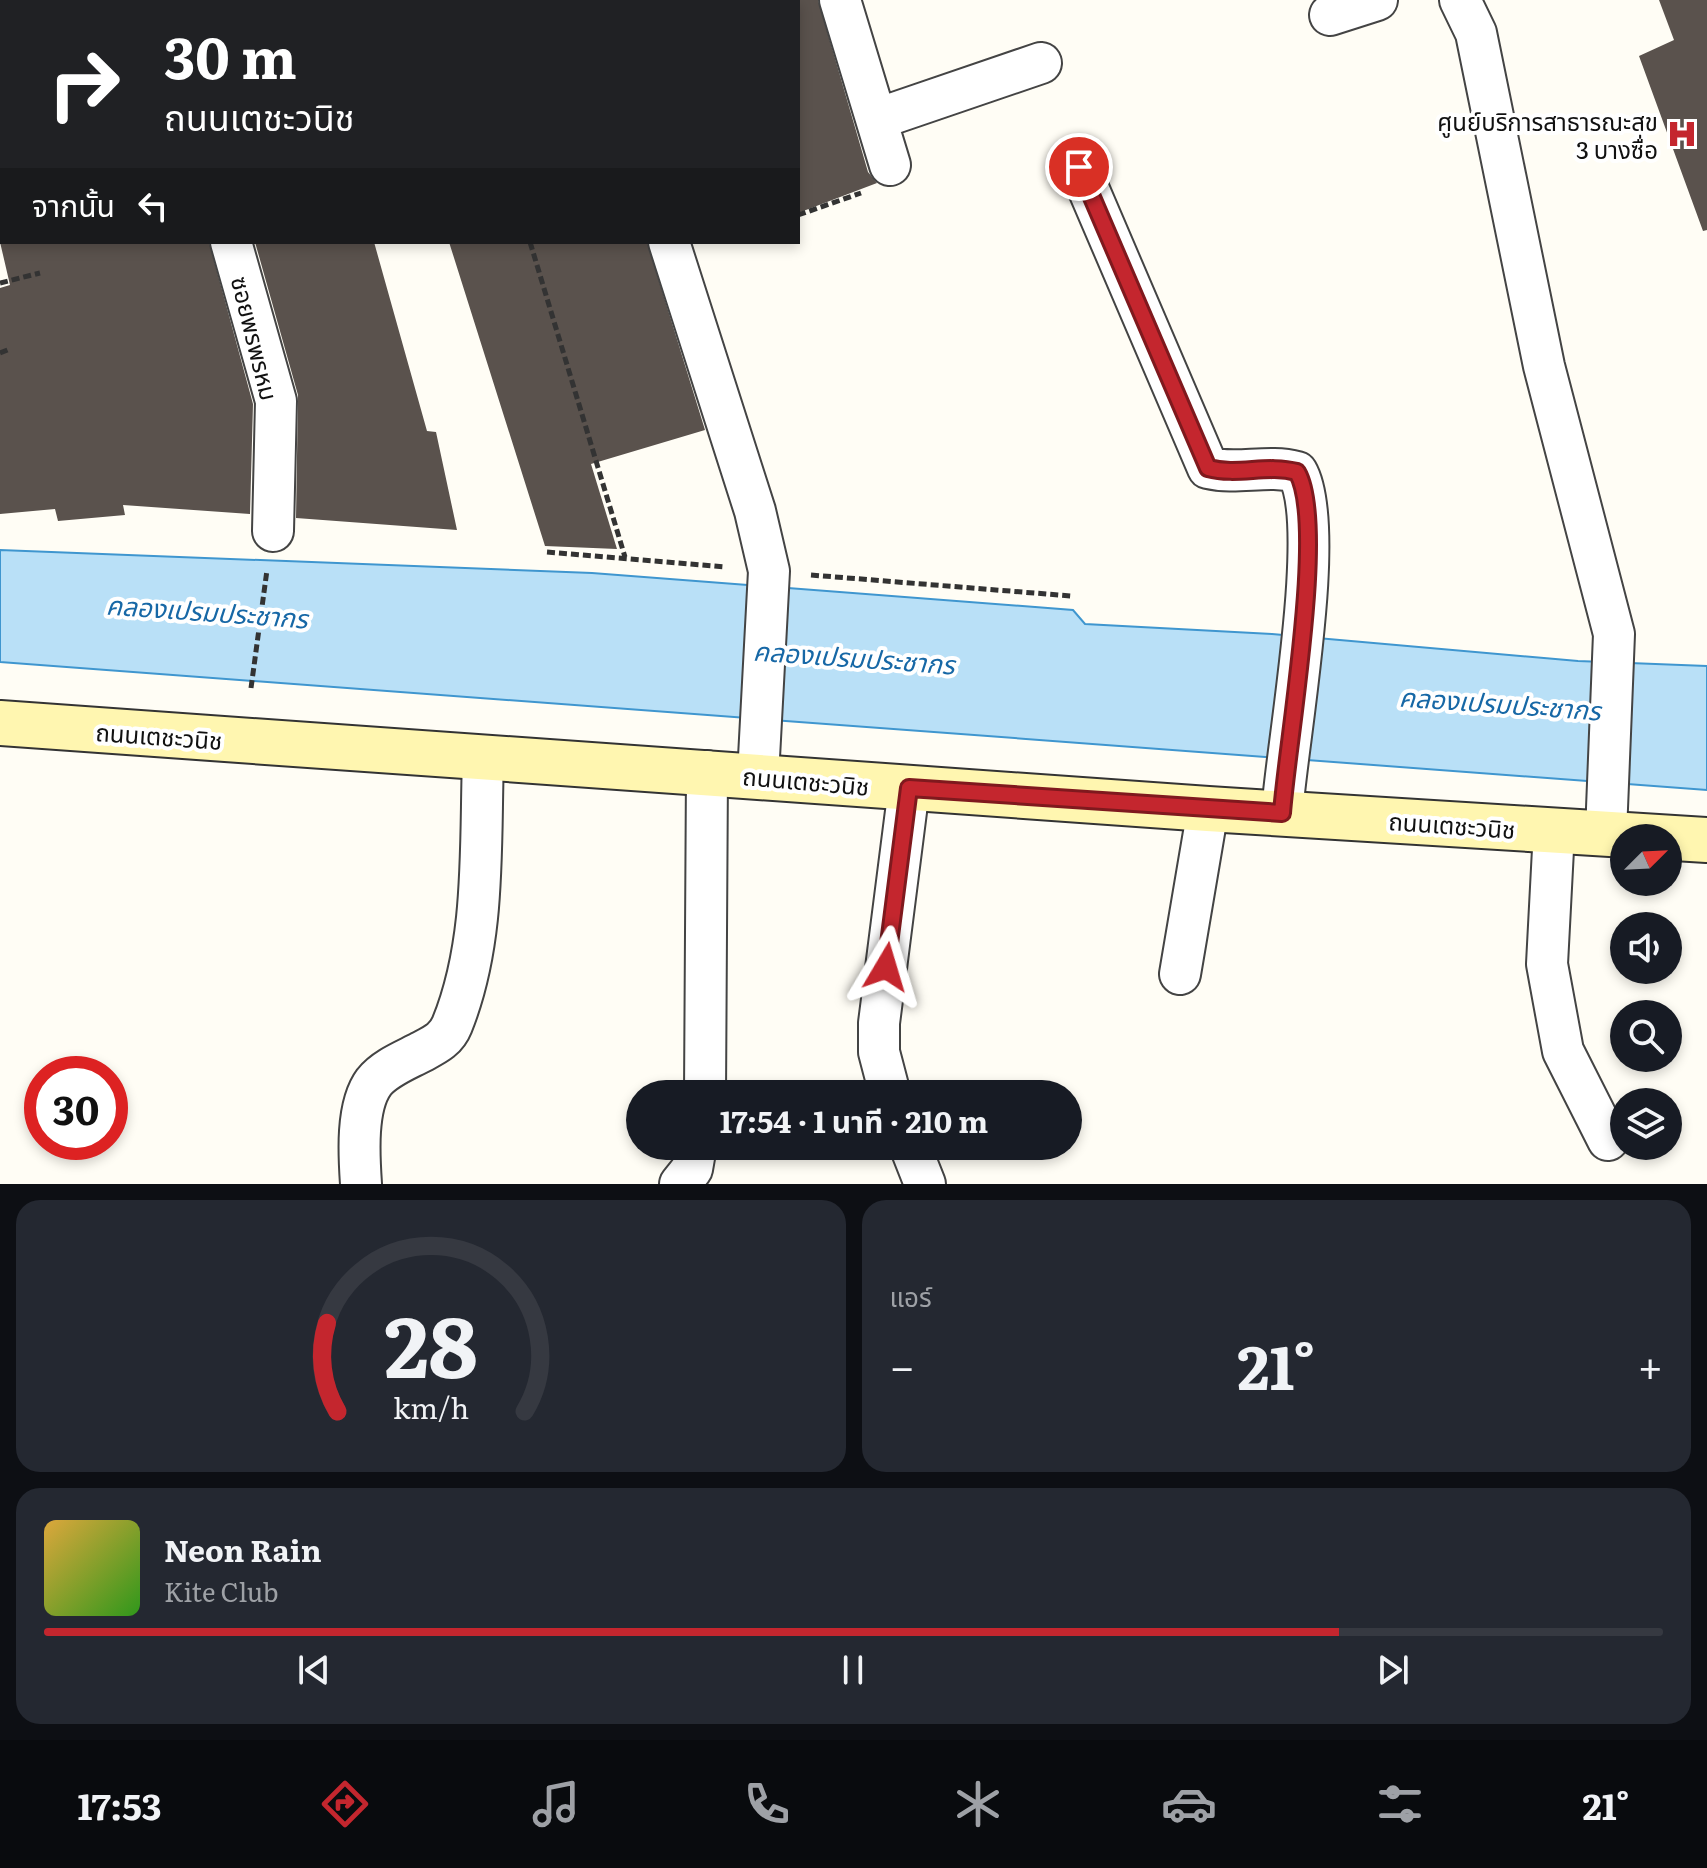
<!DOCTYPE html>
<html lang="th">
<head>
<meta charset="utf-8">
<style>
  body { margin:0; font-family:Literata,"Noto Sans Thai",serif; background:#242831; color:#f1f3f6; height:100vh; display:flex; flex-direction:column; font-size:30px; white-space:nowrap }
  * { box-sizing:border-box; margin:0 }
  p { font-size:26px; color:#9ea1a6 }
  .icon { flex:none; width:44px; height:44px; fill:none; stroke:currentColor; stroke-width:2; stroke-linecap:round; stroke-linejoin:round }
  .map { position:relative; height:1184px; overflow:hidden }
  .details { display:flex; flex-direction:column; gap:16px; padding:16px; background:#0d0f14; flex:1 }
  .details>* { flex:none }
  .banner { position:absolute; left:0px; top:0px; width:800px; height:244px; box-shadow:0 4px 12px #0003; background:#202124; color:#fff; overflow:hidden }
  .needle { width:52px; rotate:66deg }
  .tools { position:absolute; left:1610px; top:824px; display:grid; gap:16px }
  .tools a { display:grid; place-items:center; width:72px; height:72px; border-radius:50%; background:#171b24; box-shadow:0 4px 12px #0003; font-size:40px }
  .speed { position:absolute; left:24px; top:1056px; display:flex; gap:16px; font-size:40px; font-weight:700; text-align:center }
  .speed>* { display:grid; place-content:center; width:104px; height:104px; border-radius:50%; background:#171b24; box-shadow:0 4px 12px #0003; line-height:1 }
  .speed .limit { border:12px solid #d22; background:#fff; color:#111 }
  .pin { position:absolute; display:grid; place-items:center; width:68px; height:68px; color:#fff; margin:-34px; border:4px solid #fff; border-radius:50%; box-shadow:0 2px 8px #0007 }
  .me { position:absolute; width:88px; margin:-44px; rotate:7deg; stroke-linejoin:round; filter:drop-shadow(0 0 6px #0008) }
  .turn { display:flex; align-items:center; gap:28px; height:168px; padding:0 32px; font-size:36px }
  .turn .icon { width:104px; height:104px; stroke-width:2.5 }
  .turn b { display:block; font-size:56px; line-height:68px }
  .then { display:flex; align-items:center; height:76px; padding:0 32px; background:#0003; gap:16px; font-size:30px }
  .big { font-size:60px; font-weight:700; line-height:1.1 }
  .details .card { flex:1; display:flex; flex-direction:column; justify-content:center; gap:12px; min-width:0; padding:0 28px; border-radius:24px; background:#242831 }
  .details .dial { align-items:center; gap:0 }
  .dial svg { height:208px; overflow:visible; fill:none; stroke:#363941; stroke-width:7; stroke-linecap:round; text-anchor:middle }
  .dial text { fill:#f1f3f6; stroke:none }
  .song { display:flex; align-items:center; gap:24px }
  .cover { width:96px; height:96px; border-radius:12px; background:linear-gradient(135deg,hsl(40 70% 55%),hsl(110 70% 35%)) }
  .played { height:8px; border-radius:4px; background:linear-gradient(90deg,#c4262e 80%,#363941 80%) }
  .keys { display:flex; justify-content:space-around; direction:ltr }
  .heat { display:flex; justify-content:space-between; align-items:center; font-size:44px; direction:ltr }
  .details .tiles { flex:1; display:grid; gap:16px; grid-template-columns:1fr 1fr }
  .card:last-child { grid-column:span 2 }
  .trip { position:absolute; left:626px; top:1080px; width:456px; height:80px; border-radius:40px; background:#171b24; box-shadow:0 4px 12px #0003; font-weight:700; line-height:80px; text-align:center }
  .menu { display:flex; height:128px; justify-content:space-around; align-items:center; background:#090b0e; color:#9ea1a6 }
  .menu .icon { width:56px; height:56px }
  .menu .current { color:#c4262e }
  .menu b { font-size:36px; color:#f1f3f6 }
  .map>svg:first-child { display:block }
  .water { fill:#b9e0f7; stroke:#3f96cf; stroke-width:2 }
  .building { fill:#5a524d }
  .lines { fill:none; stroke-linecap:round; stroke-linejoin:round }
  .minor-casing { stroke:#444; stroke-width:44 }
  .secondary-casing { stroke:#333; stroke-width:48 }
  .path { stroke:#333; stroke-width:5; stroke-dasharray:8 4; stroke-linecap:butt }
  .minor { stroke:#fff; stroke-width:40 }
  .secondary { stroke:#fff6b0; stroke-width:44 }
  .route-casing { stroke:#7f191e; stroke-width:20 }
  .route { stroke:#c4262e; stroke-width:14 }
  .labels { text-anchor:middle; dominant-baseline:central; stroke-width:8; stroke-linejoin:round; paint-order:stroke }
  .poi-label { font-size:24px; fill:#111; stroke:#fff; text-anchor:end }
  .street-label { font-size:24px; fill:#111; stroke:#fff }
  .water-label { font-size:26px; font-style:italic; fill:#1768a6; stroke:#fff }
</style>
</head>
<body>
<div class="map">
<svg width="1707" height="1184" viewBox="0 0 1707 1184">
  <rect width="100%" height="100%" fill="#fffdf5"/>
  <!-- water -->
  <path class="water" d="M 0,550 L 592,573 L 1073,610 L 1085,624 L 1272,634 L 1578,661 L 1707,666 L 1707,790 L 0,662 Z"/>
  <!-- building -->
  <path class="building" d="M 798,0 L 818,0 L 868,172 L 877,183 L 798,213 Z
    M 1659,0 L 1707,0 L 1707,230 L 1703,231 L 1639,56 L 1674,40 Z
    M 0,242 L 209,242 L 253,404 L 250,514 L 123,505 L 125,515 L 58,521 L 55,509 L 0,514 L 0,288 L 10,285 Z
    M 255,242 L 374,242 L 427,431 L 436,432 L 457,530 L 296,518 L 298,395 Z
    M 449,242 L 647,242 L 705,430 L 591,464 L 617,549 L 545,546 Z"/>
  <g class="lines">
    <!-- minor casing -->
    <g class="minor-casing">
      <path id="minor" d="M 162,0 L 163,2
        M 434,0 L 434,2
        M 593,0 L 593,2
        M 840,0 L 890,165
        M 1460,0 L 1476,33 L 1544,366 L 1614,634 L 1606,833
        M 1330,15 L 1377,0
        M 877,119 L 1041,63
        M 1079,167 L 1208,468 C 1238,475 1267,464 1297,472 C 1328,525 1287,742 1282,813
        M 231,242 L 276,401 L 273,531
        M 669,242 L 755,511 L 769,571 L 758,776
        M 1554,830 L 1547,964 L 1563,1051 L 1608,1140
        M 1180,974 L 1208,809
        M 705,1094 L 707,771
        M 890,1094 L 879,1052 L 879,1023 L 909,788
        M 910,1146 L 925,1184
        M 361,1184 C 359,1155 356,1106 374,1082 C 385,1068 406,1060 421,1052 C 434,1045 446,1040 452,1025 C 486,941 480,847 483,758
        M 680,1184 L 692,1169 L 696,1146"/>
    </g>
    <!-- secondary casing -->
    <g class="secondary-casing">
      <path id="secondary" d="M 0,723 L 1208,809 L 1707,840"/>
    </g>
    <!-- path -->
    <path class="path" d="M 798,215 L 861,193
      M 530,242 L 625,557
      M 0,283 L 40,273
      M 0,353 L 10,349
      M 547,552 L 725,567
      M 811,575 L 1071,596
      M 251,688 L 267,570"/>
    <!-- minor -->
    <use href="#minor" class="minor"/>
    <!-- secondary -->
    <use href="#secondary" class="secondary"/>
  </g>
  <g class="lines">
    <!-- route casing -->
    <g class="route-casing">
      <path id="route" d="M 886,967 L 909,788 L 1282,813 C 1287,743 1327,523 1297,472 C 1267,464 1238,476 1208,468 L 1079,167"/>
    </g>
    <!-- route -->
    <use href="#route" class="route"/>
  </g>
  <!-- icons -->
  <defs>
    <g id="hospital-bare" transform="scale(2.4)"><path d="M-5-5h3v3.5h4V-5h3V5h-3V1.5h-4V5h-3Z" fill="#c4262e" stroke="#fff" stroke-width="2.5" paint-order="stroke"/></g>
  </defs>
  <g fill-rule="evenodd">
    <use href="#hospital-bare" x="1682" y="134"/>
  </g>
  <g class="labels">
    <!-- poi labels -->
    <g class="poi-label">
      <text x="1658" y="120">ศูนย์บริการสาธารณะสุข<tspan x="1658" dy="28">3 บางซื่อ</tspan></text>
    </g>
    <!-- street labels -->
    <g class="street-label">
      <text transform="translate(256 338) rotate(76)">ซอยพรพรหม</text>
      <text transform="translate(159 735) rotate(4)">ถนนเตชะวนิช</text>
      <text transform="translate(806 780) rotate(5)">ถนนเตชะวนิช</text>
      <text transform="translate(1452 824) rotate(4)">ถนนเตชะวนิช</text>
    </g>
    <!-- water labels -->
    <g class="water-label">
      <text transform="translate(207 610) rotate(4)">คลองเปรมประชากร</text>
      <text transform="translate(854 656) rotate(4)">คลองเปรมประชากร</text>
      <text transform="translate(1500 702) rotate(4)">คลองเปรมประชากร</text>
    </g>
  </g>
</svg>
<div class="tools">
<a><svg class="needle" viewBox="-14 -14 28 28"><path d="M0-13l5 13h-10z" fill="#e53935"/><path d="M0 13l5-13h-10z" fill="#9ea1a6"/></svg></a>
<a><svg class="icon" aria-label="sound" viewBox="0 0 24 24"><path d="M4 9h4l5-4v14l-5-4H4zM17 9q2 3 0 6"/></svg></a>
<a><svg class="icon" aria-label="search" viewBox="0 0 24 24"><circle cx="10" cy="10" r="6"/><path d="M15 15l6 6"/></svg></a>
<a><svg class="icon" aria-label="layers" viewBox="0 0 24 24"><path d="M12 4l9 5-9 5-9-5zM3 14l9 5 9-5"/></svg></a>
</div>
<div class="speed"><div class="limit">30</div></div>
<div class="pin" style="left:1079px;top:167px;background:#d93025"><svg class="icon" aria-label="arrive" viewBox="0 0 24 24"><path d="M6 21V4h12l-3 4 3 4H6"/></svg></div>
<svg class="me" style="left:886px;top:967px" viewBox="-20 -20 40 40"><path d="M0-17L14 15 0 8-14 15z" fill="#c4262e" stroke="#fff" stroke-width="4"/></svg>
<div class="trip">17:54 · 1 นาที · 210 m</div>
<div class="banner">
<div class="turn"><svg class="icon" aria-label="right" viewBox="0 0 24 24"><path d="M7 20v-9h11M14 6l5 5-5 5"/></svg><div><b>30 m</b>ถนนเตชะวนิช</div></div>
<div class="then">จากนั้น<svg class="icon" aria-label="left" viewBox="0 0 24 24"><path d="M17 20v-9H6M10 6l-5 5 5 5"/></svg></div>
</div>
</div>
<section class="details">
<div class="tiles">
<div class="card dial"><svg viewBox="0 0 100 80">
<path d="M14 69A42 42 0 1 1 86 69"/>
<path d="M14 69A42 42 0 0 1 10 35" stroke="#c4262e"/>
<text x="50" y="56" font-size="32" font-weight="700">28</text>
<text x="50" y="72" font-size="11">km/h</text>
</svg></div>
<div class="card"><p>แอร์</p>
<div class="heat"><a>−</a><b class="big">21°</b><a>+</a></div>
</div>
<div class="card">
<div class="song"><i class="cover"></i><div><b>Neon Rain</b><p>Kite Club</p></div></div>
<div class="played"></div>
<div class="keys"><svg class="icon" aria-label="previous" viewBox="0 0 24 24"><path d="M18 5L8 12l10 7zM5 5v14"/></svg><svg class="icon" aria-label="pause" viewBox="0 0 24 24"><path d="M8 5v14M16 5v14"/></svg><svg class="icon" aria-label="next" viewBox="0 0 24 24"><path d="M6 5l10 7-10 7zM19 5v14"/></svg></div>
</div>
</div>
</section>
<nav class="menu">
<b>17:53</b>
<svg class="icon current" aria-label="directions" viewBox="0 0 24 24"><path d="M12 3l9 9-9 9-9-9zM9 14v-3h6M13 9l2 2-2 2"/></svg>
<svg class="icon" aria-label="music" viewBox="0 0 24 24"><path d="M9 18V5l10-2v13"/><circle cx="6" cy="18" r="3"/><circle cx="16" cy="16" r="3"/></svg>
<svg class="icon" aria-label="phone" viewBox="0 0 24 24"><path d="M5 4h4l2 5-3 2q2 4 5 5l2-3 5 2v4C11 20 4 13 5 4z"/></svg>
<svg class="icon" aria-label="climate" viewBox="0 0 24 24"><path d="M12 3v18M4 7l16 10M4 17L20 7"/></svg>
<svg class="icon" aria-label="car" viewBox="0 0 24 24"><path d="M5 17H2v-5l4-1 3-4h7l3 4 3 1v5h-3M9 17h6M6 11h13"/><circle cx="7" cy="17" r="2"/><circle cx="17" cy="17" r="2"/></svg>
<svg class="icon" aria-label="filters" viewBox="0 0 24 24"><path d="M4 7h16M4 17h16"/><circle cx="9" cy="7" r="2"/><circle cx="15" cy="17" r="2"/></svg>
<b>21°</b>
</nav>
</body>
</html>
